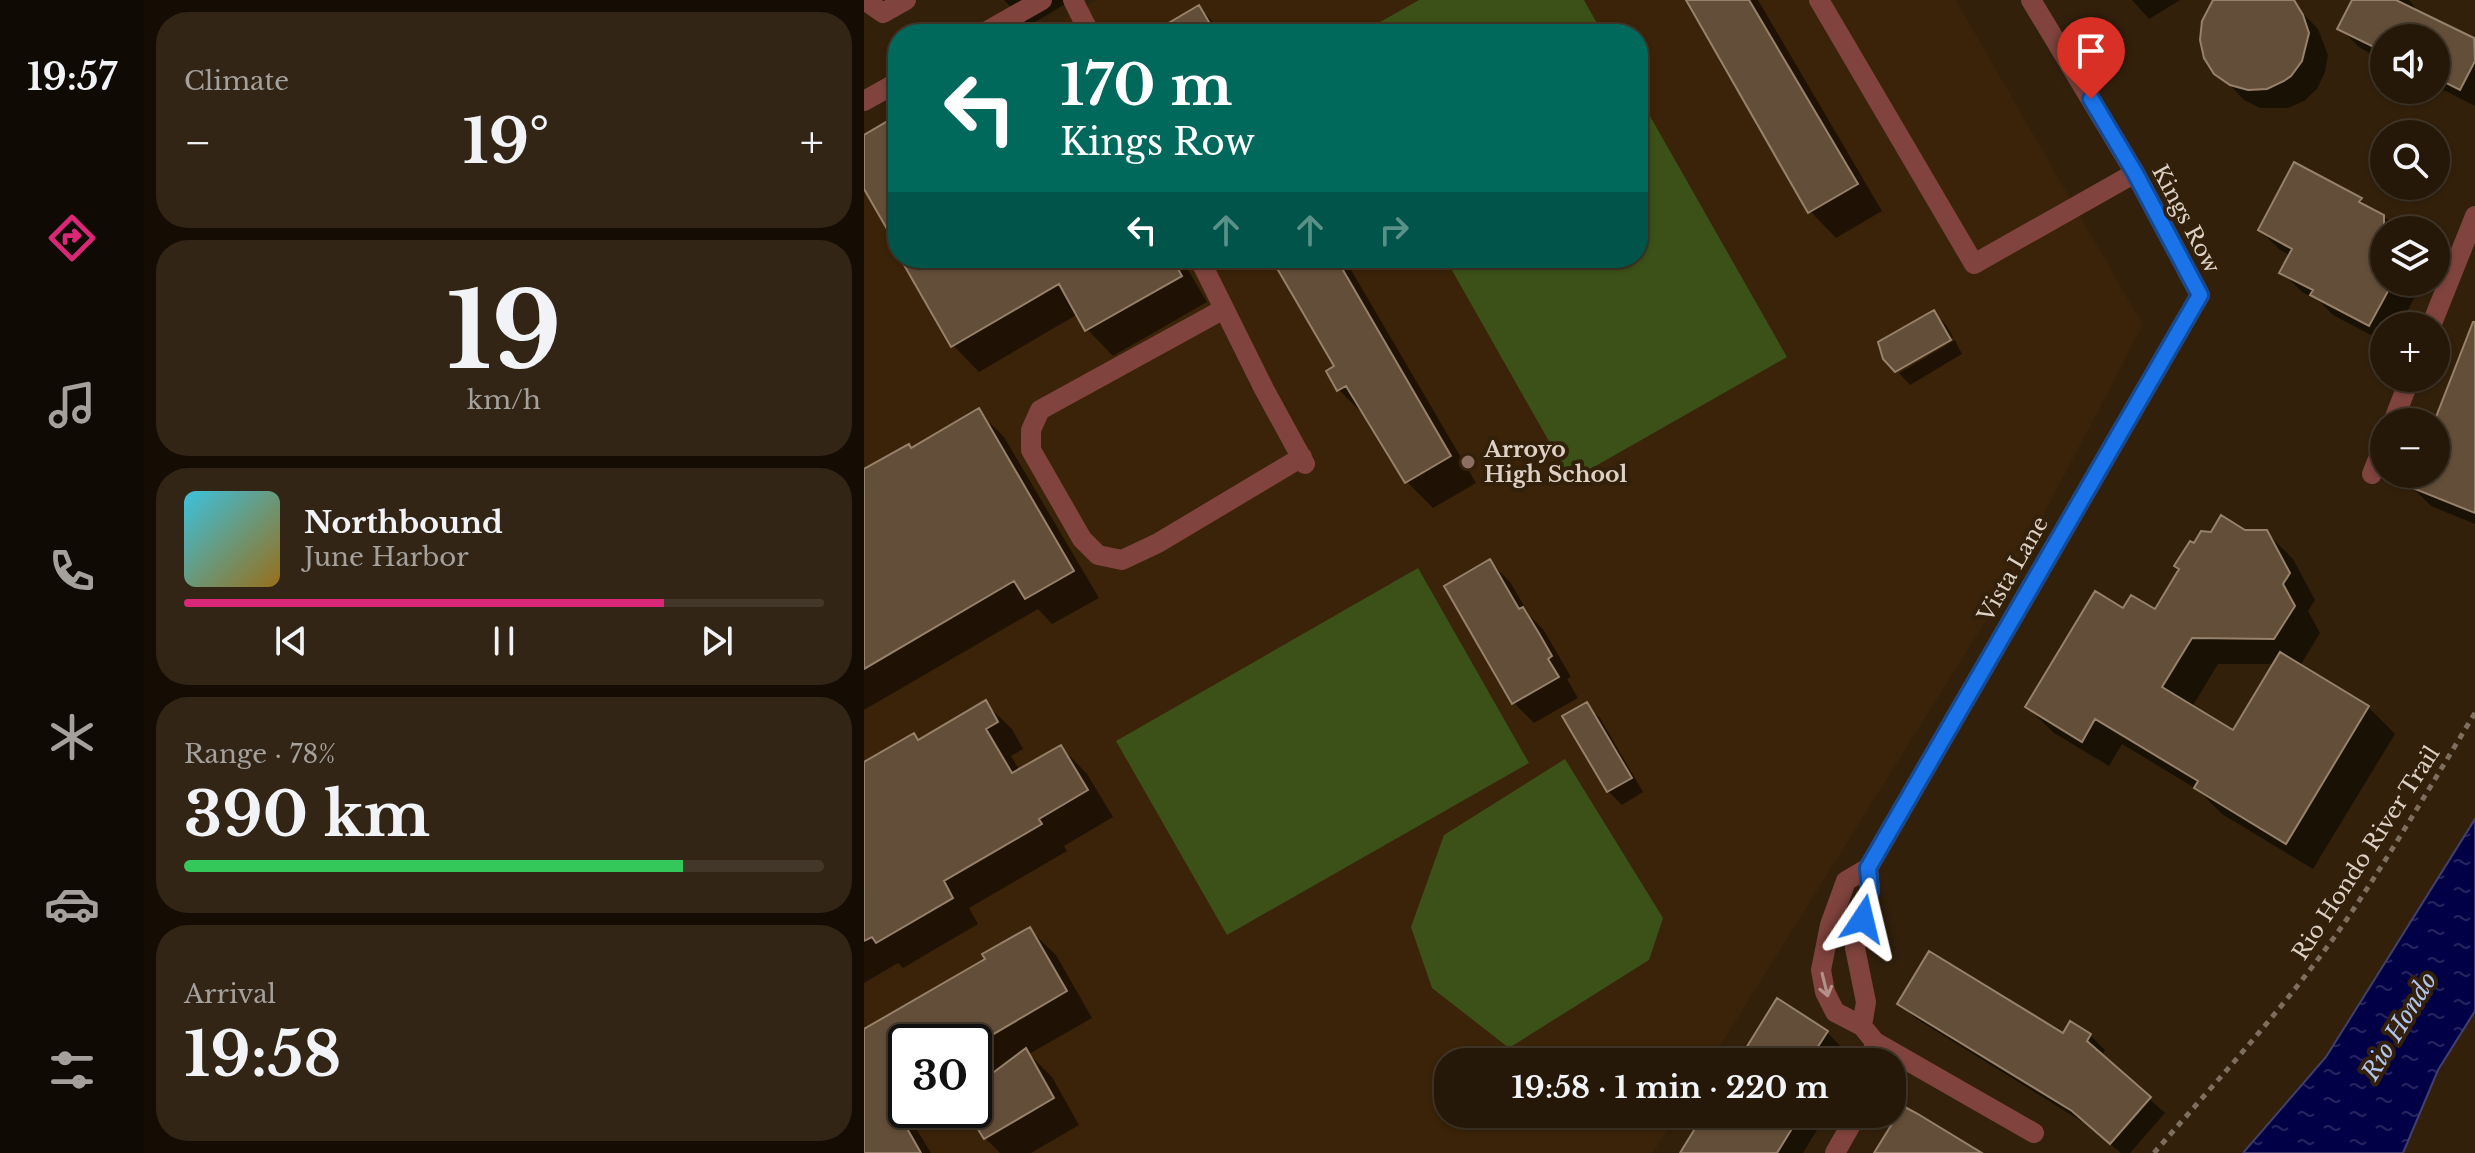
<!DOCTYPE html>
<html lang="en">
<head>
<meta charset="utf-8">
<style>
  body { margin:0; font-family:"Libre Baskerville",serif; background:#322516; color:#f1f3f6; height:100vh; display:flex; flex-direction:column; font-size:30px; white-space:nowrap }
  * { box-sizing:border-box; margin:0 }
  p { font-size:26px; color:#a4a09c }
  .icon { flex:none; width:44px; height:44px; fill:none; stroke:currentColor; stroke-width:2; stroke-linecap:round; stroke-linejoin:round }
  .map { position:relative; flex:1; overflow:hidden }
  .details { display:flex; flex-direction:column; gap:12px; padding:12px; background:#150d04; width:720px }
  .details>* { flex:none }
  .guide { position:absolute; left:24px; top:24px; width:760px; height:244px; border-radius:32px; box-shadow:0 2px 6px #0004,0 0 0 2px #423729; background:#00695c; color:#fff; overflow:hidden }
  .fabs { position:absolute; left:1506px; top:24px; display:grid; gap:16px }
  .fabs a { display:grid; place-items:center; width:80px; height:80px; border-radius:50%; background:#261808; box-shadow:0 2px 6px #0004,0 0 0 2px #423729; font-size:40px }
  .speed { position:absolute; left:24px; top:1024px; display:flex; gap:16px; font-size:40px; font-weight:700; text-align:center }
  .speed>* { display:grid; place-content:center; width:104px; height:104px; border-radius:50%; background:#261808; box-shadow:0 2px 6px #0004,0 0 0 2px #423729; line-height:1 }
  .speed .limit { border:4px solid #111; border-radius:12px; background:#fff; color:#111 }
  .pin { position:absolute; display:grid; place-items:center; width:68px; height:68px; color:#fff; margin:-82px -34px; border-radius:50% 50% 50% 0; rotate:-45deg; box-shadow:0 0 8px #0007 }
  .pin .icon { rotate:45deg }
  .me { position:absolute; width:88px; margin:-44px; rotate:10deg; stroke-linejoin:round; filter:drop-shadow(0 0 6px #0008) }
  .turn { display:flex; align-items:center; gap:28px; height:168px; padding:0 40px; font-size:36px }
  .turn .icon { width:104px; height:104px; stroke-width:2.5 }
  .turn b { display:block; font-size:56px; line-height:68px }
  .lanes { display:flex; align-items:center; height:76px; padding:0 40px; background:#0003; justify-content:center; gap:40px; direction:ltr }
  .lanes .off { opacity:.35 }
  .big { font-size:60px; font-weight:700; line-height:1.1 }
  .details .card { flex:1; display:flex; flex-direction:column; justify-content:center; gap:12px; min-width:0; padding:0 28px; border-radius:32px; background:#322516 }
  .details .dial { align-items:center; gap:0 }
  .dial b { font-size:104px; line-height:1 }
  .song { display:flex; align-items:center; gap:24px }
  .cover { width:96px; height:96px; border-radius:12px; background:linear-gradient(135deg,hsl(190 70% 55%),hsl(40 70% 35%)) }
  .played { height:8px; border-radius:4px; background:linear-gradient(90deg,#db2777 75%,#423729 75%) }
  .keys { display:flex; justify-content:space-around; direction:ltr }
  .heat { display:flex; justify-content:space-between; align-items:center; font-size:44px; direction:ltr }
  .charge { height:12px; border-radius:6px; background:linear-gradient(90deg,#34c759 78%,#423729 0) }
  .trip { position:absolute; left:570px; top:1048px; width:472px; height:80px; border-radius:32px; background:#261808; box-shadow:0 2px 6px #0004,0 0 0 2px #423729; font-weight:700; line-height:80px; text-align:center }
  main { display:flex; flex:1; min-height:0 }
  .dock { display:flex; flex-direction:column; width:144px; justify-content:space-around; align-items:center; background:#0f0a03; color:#a4a09c }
  .dock .icon { width:56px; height:56px }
  .dock .on { color:#db2777 }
  .dock b { font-size:36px; color:#f1f3f6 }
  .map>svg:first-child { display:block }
  .built { fill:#3a2308; fill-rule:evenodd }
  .green { fill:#3c5118 }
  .water { fill:url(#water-ripples); stroke:#433f6d; stroke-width:2 }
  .shadow { fill:#0007; fill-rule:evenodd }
  .building { fill:#634e39; stroke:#97816a; stroke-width:2 }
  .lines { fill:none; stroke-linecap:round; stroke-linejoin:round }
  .path { stroke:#7d6e5d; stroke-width:5; stroke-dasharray:6 6; stroke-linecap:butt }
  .minor { stroke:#80433d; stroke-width:20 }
  .oneway { stroke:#b39188 }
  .route-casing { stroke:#114b97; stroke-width:20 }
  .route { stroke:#1a73e8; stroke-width:14 }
  .education-dot { fill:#8d6e63; stroke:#32200b; stroke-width:3 }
  .labels { text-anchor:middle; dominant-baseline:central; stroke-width:8; stroke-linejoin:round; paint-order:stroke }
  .street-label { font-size:22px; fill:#ddd1c5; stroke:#32200b }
  .poi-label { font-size:22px; font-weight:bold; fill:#ddd1c5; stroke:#32200b; text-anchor:start }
  .water-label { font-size:24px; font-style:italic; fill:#b0c4ee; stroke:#32200b }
</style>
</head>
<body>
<main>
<nav class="dock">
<b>19:57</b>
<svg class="icon on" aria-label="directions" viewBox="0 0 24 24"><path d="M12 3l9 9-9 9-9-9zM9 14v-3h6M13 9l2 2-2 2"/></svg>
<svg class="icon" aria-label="music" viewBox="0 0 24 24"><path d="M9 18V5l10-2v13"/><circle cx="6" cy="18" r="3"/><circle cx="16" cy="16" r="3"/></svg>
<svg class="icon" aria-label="phone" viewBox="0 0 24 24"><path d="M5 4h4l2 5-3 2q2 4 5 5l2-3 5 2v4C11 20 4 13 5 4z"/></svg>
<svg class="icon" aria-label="climate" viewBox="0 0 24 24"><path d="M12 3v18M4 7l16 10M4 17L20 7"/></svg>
<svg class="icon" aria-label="car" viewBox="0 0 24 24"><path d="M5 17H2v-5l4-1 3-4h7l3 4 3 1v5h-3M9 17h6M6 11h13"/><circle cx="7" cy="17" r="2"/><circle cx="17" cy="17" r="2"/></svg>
<svg class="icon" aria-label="filters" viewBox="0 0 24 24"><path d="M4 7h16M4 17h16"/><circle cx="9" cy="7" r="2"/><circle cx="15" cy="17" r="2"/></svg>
</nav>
<section class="details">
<div class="card"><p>Climate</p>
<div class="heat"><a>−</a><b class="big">19°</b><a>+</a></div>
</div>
<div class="card dial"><b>19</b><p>km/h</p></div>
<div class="card">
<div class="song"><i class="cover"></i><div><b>Northbound</b><p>June Harbor</p></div></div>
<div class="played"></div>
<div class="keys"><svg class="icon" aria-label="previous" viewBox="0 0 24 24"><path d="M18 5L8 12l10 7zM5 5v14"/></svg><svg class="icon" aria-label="pause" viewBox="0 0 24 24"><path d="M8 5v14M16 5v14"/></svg><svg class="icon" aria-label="next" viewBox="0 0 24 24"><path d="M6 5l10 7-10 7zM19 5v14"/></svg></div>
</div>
<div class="card"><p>Range · 78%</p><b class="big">390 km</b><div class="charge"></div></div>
<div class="card"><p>Arrival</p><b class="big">19:58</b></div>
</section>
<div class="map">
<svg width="1611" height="1153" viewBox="0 0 1611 1153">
  <defs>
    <pattern id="water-ripples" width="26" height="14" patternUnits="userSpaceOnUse" patternTransform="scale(2)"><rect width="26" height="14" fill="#010047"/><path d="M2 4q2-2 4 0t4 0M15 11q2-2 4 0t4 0" fill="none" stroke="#262460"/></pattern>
  </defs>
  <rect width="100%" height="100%" fill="#32200b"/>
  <!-- built -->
  <path class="built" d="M 232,0 L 1092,0 L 1279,325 L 1136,598 L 846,1062 L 584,1062 L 584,1114 L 813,1114 L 789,1153 L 0,1153 L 0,135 L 34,115 L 34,258 L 774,258 L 774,34 L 174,34 ZM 42,1042 L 110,1042 L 110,1110 L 42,1110 Z"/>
  <!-- green -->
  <path class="green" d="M 555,0 L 720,0 L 739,34 L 495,34 Z
    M 774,95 L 923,357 L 707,480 L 581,258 L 774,258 Z
    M 554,568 L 665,763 L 363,935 L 252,741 Z
    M 701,759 L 799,918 L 785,960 L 645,1048 L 568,988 L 547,927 L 580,835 Z"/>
  <!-- water -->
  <path class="water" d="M 1611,819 L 1611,1011 L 1574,1070 L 1539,1153 L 1379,1153 L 1462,1057 Z"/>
  <!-- shadow -->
  <path class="shadow" d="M 140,0 L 208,0 L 173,21 L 164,24 Z
    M 824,0 L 894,0 L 1018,211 L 972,238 L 946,211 Z
    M 1268,0 L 1316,0 L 1285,19 Z
    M 1349,0 L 1426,0 L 1454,29 L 1464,55 L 1461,72 L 1453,89 L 1440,101 L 1424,108 L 1396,108 L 1380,100 L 1347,65 L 1338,31 Z
    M 1490,0 L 1545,0 L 1551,7 L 1549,11 L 1611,41 L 1611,106 L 1572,86 L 1572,38 L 1520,38 L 1520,60 L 1496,48 L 1476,28 Z
    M 335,7 L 348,21 L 356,34 L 290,34 Z
    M 200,21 L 213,34 L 178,34 Z
    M 34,117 L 34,251 L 22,230 L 25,228 L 0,185 L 0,137 Z
    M 1497,200 L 1508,211 L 1544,230 L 1520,230 L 1520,282 L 1559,282 L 1535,326 L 1520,326 L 1520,342 L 1469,315 L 1456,302 L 1438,292 L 1418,272 L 1427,256 L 1416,250 L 1396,230 Z
    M 38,258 L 317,258 L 343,302 L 249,356 L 223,329 L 214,314 L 115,372 L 89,345 Z
    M 413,258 L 480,258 L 612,483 L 569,508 L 543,482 L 502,417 L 475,390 L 464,372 L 472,367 Z
    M 1070,312 L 1083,326 L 1089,337 L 1032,370 Z
    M 1611,323 L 1611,524 L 1567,506 L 1547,486 L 1552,474 L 1572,474 L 1572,423 Z
    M 1091,340 L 1098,354 L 1046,385 L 1035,373 Z
    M 114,411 L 140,437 L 235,598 L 188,624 L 174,609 L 0,710 L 0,472 L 48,449 Z
    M 1381,532 L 1402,532 L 1429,559 L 1451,600 L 1444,611 L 1456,633 L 1436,666 L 1504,707 L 1531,734 L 1449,869 L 1358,814 L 1334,790 L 1258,744 L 1245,766 L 1190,733 L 1163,707 L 1260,610 L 1291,612 ZM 1354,664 L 1411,664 L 1370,732 L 1328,707 Z
    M 626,562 L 646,582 L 666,616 L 679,629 L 707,677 L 703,679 L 714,698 L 670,723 L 650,703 L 583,587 Z
    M 121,703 L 148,729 L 159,749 L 147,756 L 156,771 L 197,747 L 223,774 L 249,817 L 200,846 L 203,851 L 105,908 L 114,924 L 39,968 L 34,963 L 0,983 L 0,765 L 55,742 Z
    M 722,705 L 736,718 L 779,792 L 758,805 L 744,791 L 701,717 Z
    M 165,929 L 192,955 L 228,1018 L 165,1054 L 188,1077 L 215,1125 L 167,1153 L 136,1153 L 121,1138 L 105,1110 L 110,1110 L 110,1090 L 113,1087 L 110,1086 L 110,1042 L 42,1042 L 42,1110 L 69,1110 L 48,1122 L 67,1153 L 0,1153 L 0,1031 L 123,959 Z
    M 914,1001 L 963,1032 L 976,1046 L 966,1062 L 877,1062 Z
    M 1036,1003 L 1199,1036 L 1226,1035 L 1241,1050 L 1238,1057 L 1301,1113 L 1266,1153 L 1257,1153 L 1225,1126 L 1051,1018 Z
    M 842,1114 L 946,1114 L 956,1125 L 939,1153 L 818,1153 Z"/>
  <!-- building -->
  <path class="building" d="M 822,0 L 885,0 L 994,184 L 944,213 Z
    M 1349,0 L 1430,0 L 1439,15 L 1445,33 L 1438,61 L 1427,76 L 1420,81 L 1403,89 L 1384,90 L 1366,85 L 1350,74 L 1340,58 L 1336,40 L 1338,21 Z
    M 1488,0 L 1532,0 L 1610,38 L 1611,61 L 1596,90 L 1572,78 L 1572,38 L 1520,38 L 1520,52 L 1473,29 Z
    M 335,5 L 352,34 L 286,34 Z
    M 34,115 L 34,248 L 0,189 L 0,135 Z
    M 1430,162 L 1498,198 L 1495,202 L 1520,215 L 1520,282 L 1529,282 L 1505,326 L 1446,295 L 1449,290 L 1415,273 L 1428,249 L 1394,230 Z
    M 36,258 L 308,258 L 318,276 L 221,331 L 195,284 L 87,347 Z
    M 407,258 L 472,258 L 587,456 L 541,483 L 482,386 L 473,391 L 462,371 L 470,366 Z
    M 1070,310 L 1087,340 L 1031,372 L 1019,359 L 1014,342 Z
    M 1609,322 L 1611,322 L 1611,513 L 1521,477 L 1522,474 L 1572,474 L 1572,417 Z
    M 115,408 L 210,571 L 161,599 L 150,581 L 0,669 L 0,469 L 45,444 L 47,448 Z
    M 1357,515 L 1381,530 L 1403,530 L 1426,573 L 1419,584 L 1431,606 L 1410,639 L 1328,638 L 1298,687 L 1369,730 L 1416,652 L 1505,706 L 1422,844 L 1330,788 L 1334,781 L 1231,719 L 1218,742 L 1161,707 L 1231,591 L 1259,608 L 1267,595 L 1291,609 L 1315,569 L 1310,566 L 1326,541 L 1330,543 L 1337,531 L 1347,532 Z
    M 626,559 L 655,609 L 659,607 L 676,635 L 688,656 L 684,659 L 695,677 L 648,704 L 580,586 Z
    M 122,700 L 134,722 L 122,729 L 148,773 L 197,745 L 224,790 L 175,819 L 178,824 L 80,881 L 89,898 L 12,943 L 8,937 L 0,941 L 0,762 L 50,733 L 54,740 Z
    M 723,702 L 768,778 L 743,792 L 698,716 Z
    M 166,927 L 203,991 L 116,1042 L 42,1042 L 42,1084 L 24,1095 L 57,1153 L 0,1153 L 0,1029 L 121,959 L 118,954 Z
    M 1065,951 L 1199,1033 L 1206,1021 L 1227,1034 L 1223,1041 L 1287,1097 L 1246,1144 L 1208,1111 L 1033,1004 Z
    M 913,998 L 964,1031 L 944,1062 L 875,1062 L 884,1049 L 882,1048 Z
    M 162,1048 L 190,1098 L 120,1139 L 110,1123 L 110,1087 Z
    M 1039,1106 L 1054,1114 L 1118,1153 L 1010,1153 Z
    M 840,1114 L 937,1114 L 913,1153 L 816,1153 Z"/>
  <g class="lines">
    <!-- path -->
    <path class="path" d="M 1290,1153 C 1356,1077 1426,1002 1483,919 C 1528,852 1569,782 1611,713"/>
    <!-- minor -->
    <path class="minor" d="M 0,0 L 19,13 L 42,0
      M 209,0 L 226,34
      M 955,0 L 1110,264 L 1271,173
      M 118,34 L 178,0
      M 0,101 L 34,82
      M 335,258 L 400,389 L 441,464
      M 360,309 L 176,410 L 167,430 L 167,450 L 218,539 L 234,555 L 258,560 L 294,543 L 438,457
      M 1567,326 L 1611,216
      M 1529,422 L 1546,378
      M 1508,474 L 1520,444
      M 998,1026 L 1002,1002 L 991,948 L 1006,890 L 1004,868
      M 1011,1042 L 1170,1133
      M 1006,1062 L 1011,1042 L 998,1026 L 971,1012 L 961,992 L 957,970 L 966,925 L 982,881 L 1004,868 L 1336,295 L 1271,173 L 1167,0
      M 971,1153 L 993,1114"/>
  </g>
  <!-- one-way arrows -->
  <defs><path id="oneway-shaft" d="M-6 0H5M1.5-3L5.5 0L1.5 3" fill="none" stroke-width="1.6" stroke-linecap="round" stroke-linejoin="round" transform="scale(2)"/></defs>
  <use class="oneway" href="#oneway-shaft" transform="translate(961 985) rotate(76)"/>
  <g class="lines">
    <!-- route casing -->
    <g class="route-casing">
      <path id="route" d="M 999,919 L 1006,890 L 1004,868 L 1336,295 L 1271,173 L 1227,99"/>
    </g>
    <!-- route -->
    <use href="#route" class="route"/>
  </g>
  <!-- markers -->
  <circle class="education-dot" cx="604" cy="462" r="8"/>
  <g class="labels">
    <!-- street labels -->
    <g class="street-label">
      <text transform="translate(1322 219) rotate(62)">Kings Row</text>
      <text transform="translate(1149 569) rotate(-60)">Vista Lane</text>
      <text transform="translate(1502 853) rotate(-57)">Rio Hondo River Trail</text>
    </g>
    <!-- poi labels -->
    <g class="poi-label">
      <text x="620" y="449">Arroyo<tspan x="620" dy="25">High School</tspan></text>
    </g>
    <!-- water labels -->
    <g class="water-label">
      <text transform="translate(1535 1026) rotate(-59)">Rio Hondo</text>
    </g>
  </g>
</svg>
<div class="fabs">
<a><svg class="icon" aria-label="sound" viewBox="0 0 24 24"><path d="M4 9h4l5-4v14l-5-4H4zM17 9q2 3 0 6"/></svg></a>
<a><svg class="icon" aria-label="search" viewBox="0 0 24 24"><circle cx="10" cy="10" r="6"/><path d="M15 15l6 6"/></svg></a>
<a><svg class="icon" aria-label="layers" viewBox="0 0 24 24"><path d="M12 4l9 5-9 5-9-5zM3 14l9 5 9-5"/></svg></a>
<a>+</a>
<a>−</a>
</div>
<div class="speed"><div class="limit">30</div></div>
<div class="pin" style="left:1227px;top:99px;background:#d93025"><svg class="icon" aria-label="arrive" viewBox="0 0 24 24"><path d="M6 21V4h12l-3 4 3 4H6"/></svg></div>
<svg class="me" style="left:999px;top:919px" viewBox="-20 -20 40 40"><path d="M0-17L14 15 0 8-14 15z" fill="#1a73e8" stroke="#fff" stroke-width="4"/></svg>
<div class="trip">19:58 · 1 min · 220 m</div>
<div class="guide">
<div class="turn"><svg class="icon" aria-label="left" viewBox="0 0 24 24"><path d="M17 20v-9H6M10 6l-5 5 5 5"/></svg><div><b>170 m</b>Kings Row</div></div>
<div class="lanes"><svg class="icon" aria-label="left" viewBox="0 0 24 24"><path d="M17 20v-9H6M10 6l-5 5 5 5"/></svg><svg class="icon off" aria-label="ahead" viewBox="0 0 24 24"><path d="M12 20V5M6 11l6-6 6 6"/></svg><svg class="icon off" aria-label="ahead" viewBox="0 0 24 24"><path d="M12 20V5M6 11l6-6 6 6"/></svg><svg class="icon off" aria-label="right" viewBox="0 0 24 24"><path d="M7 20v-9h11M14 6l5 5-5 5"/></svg></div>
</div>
</div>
</main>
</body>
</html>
